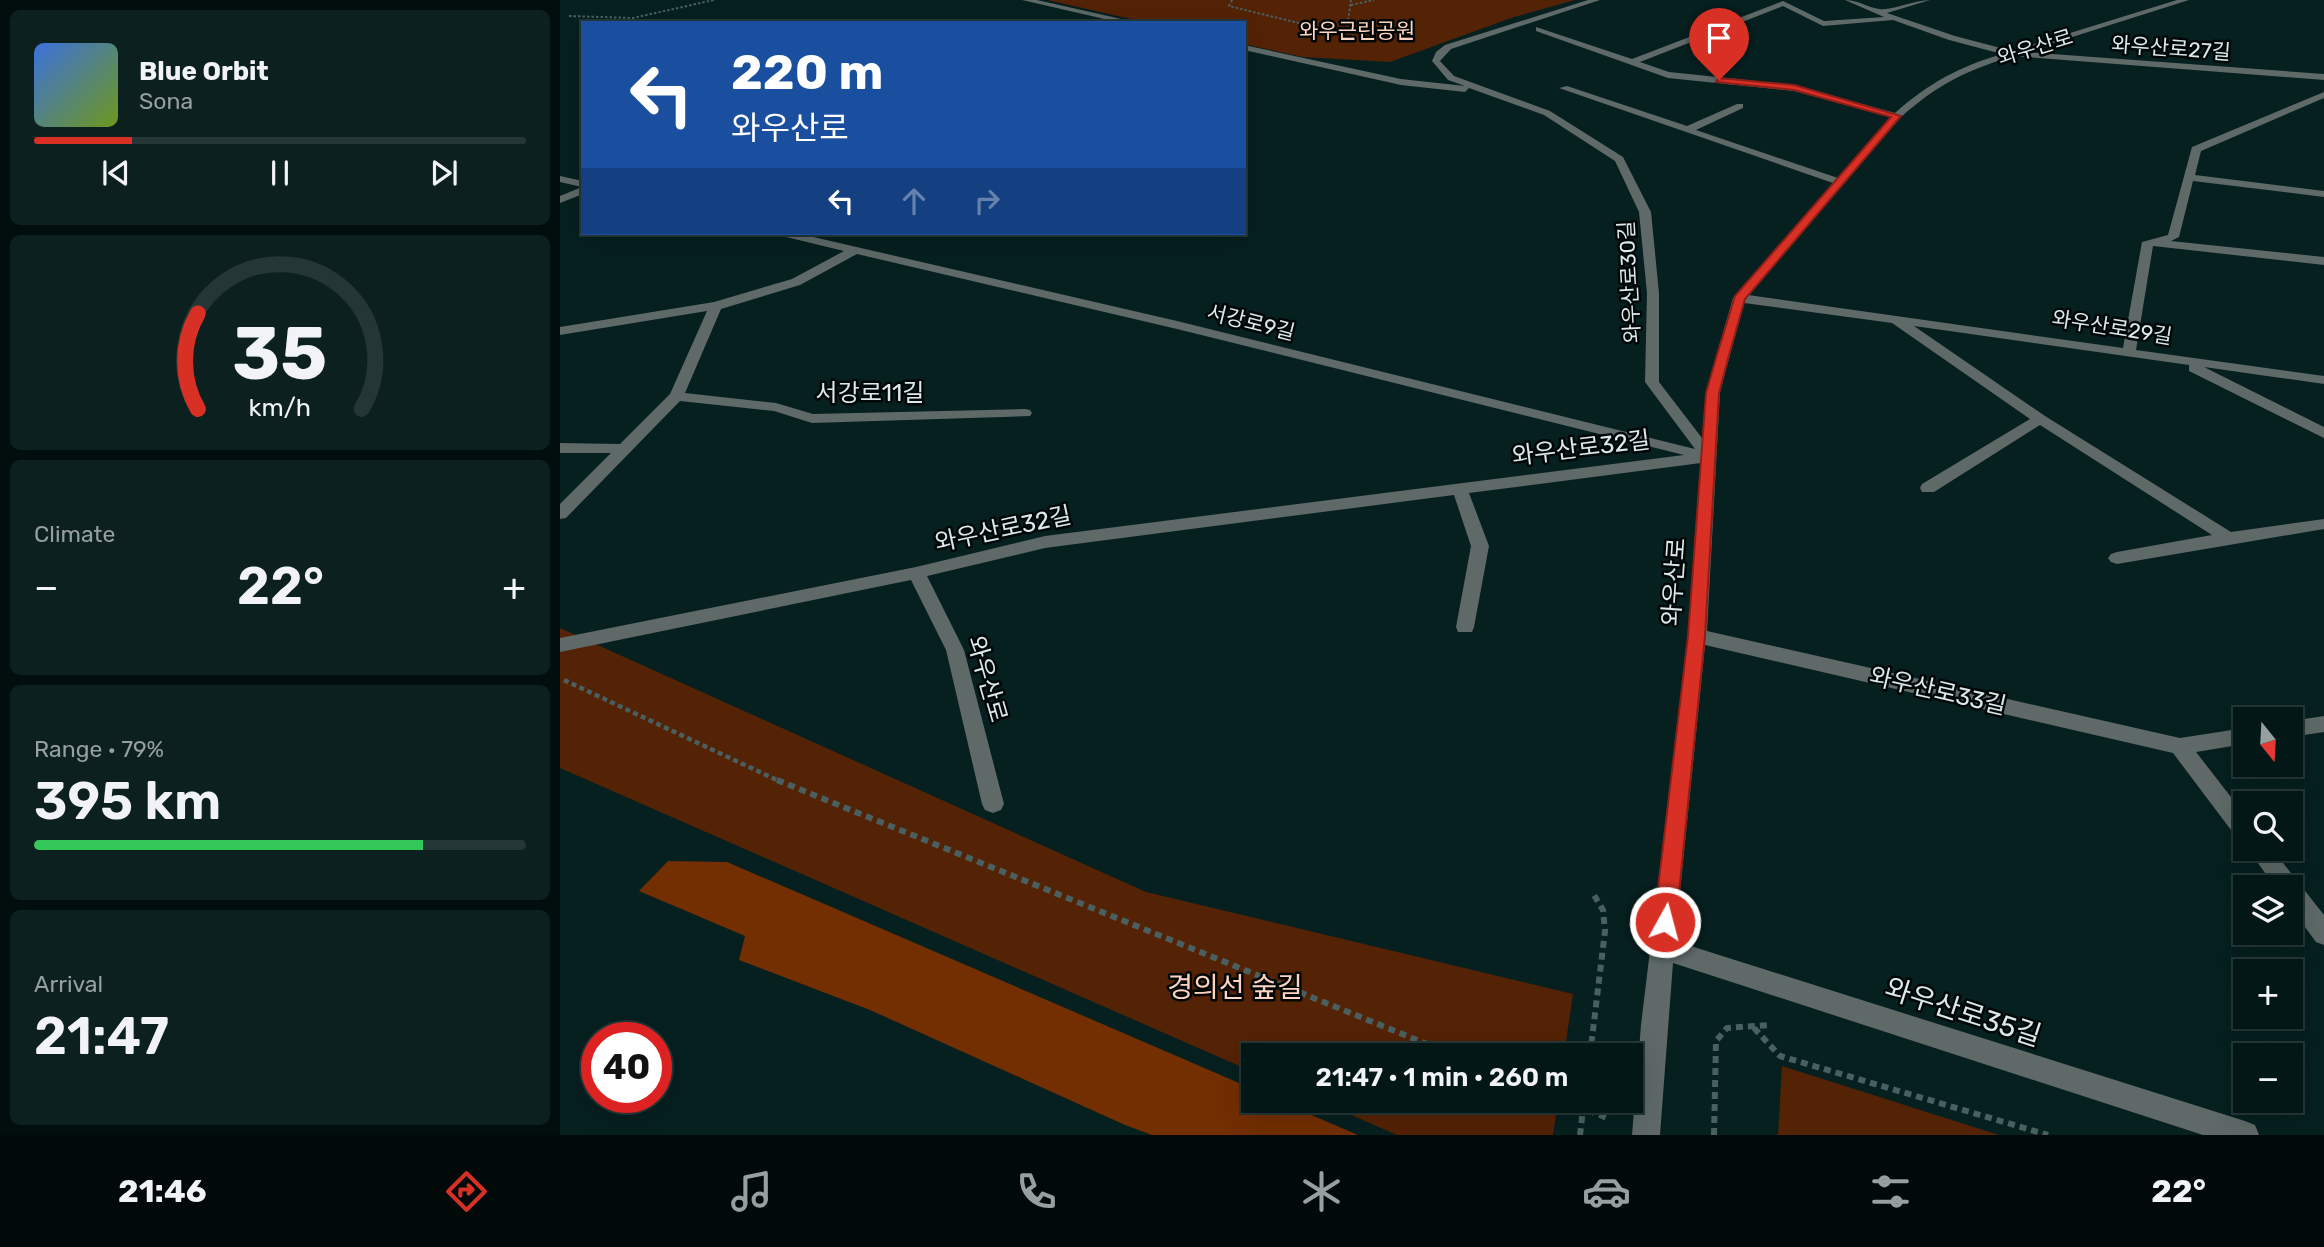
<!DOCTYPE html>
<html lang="en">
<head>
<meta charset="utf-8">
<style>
  body { margin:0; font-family:Rubik,"Noto Sans KR",sans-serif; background:#0d2020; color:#f1f3f6; height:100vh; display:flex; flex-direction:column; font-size:26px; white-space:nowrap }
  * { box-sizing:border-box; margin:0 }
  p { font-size:23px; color:#979fa1 }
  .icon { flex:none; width:38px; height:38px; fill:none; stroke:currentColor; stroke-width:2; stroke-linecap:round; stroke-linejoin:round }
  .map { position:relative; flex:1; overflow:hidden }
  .sheet { display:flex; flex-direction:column; gap:10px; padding:10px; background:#020d0d; width:560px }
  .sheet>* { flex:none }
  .banner { position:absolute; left:21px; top:21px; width:665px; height:214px; border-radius:0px; box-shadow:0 7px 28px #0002,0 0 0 2px #253636; background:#1a4fa0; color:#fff; overflow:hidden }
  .needle { width:46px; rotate:162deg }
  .controls { position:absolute; left:1673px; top:707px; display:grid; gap:14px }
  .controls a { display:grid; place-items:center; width:70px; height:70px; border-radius:0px; background:#041717; box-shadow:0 7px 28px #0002,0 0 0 2px #253636; font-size:35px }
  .speed { position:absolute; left:21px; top:1022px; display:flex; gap:14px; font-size:35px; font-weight:700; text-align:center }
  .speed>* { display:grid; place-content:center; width:91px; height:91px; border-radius:50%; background:#041717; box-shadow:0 7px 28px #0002,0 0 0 2px #253636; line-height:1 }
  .speed .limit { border:10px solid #d22; background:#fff; color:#111 }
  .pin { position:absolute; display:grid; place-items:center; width:60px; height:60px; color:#fff; margin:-72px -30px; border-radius:50% 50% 50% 0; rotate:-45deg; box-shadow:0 0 7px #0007 }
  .pin .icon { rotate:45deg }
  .me { position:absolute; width:77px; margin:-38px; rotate:7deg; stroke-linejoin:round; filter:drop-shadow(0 0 5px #0008) }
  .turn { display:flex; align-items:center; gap:24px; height:147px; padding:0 35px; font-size:32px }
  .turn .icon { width:91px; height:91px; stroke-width:2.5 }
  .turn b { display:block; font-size:49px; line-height:60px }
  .lanes { display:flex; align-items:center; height:66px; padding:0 35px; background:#0003; justify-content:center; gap:35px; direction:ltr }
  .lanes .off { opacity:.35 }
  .big { font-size:52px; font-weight:600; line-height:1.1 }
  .sheet .tile { flex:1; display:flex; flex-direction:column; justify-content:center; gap:10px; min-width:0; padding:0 24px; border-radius:10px; background:#0d2020 }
  .sheet .dial { align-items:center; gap:0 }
  .dial svg { height:182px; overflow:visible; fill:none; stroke:#253636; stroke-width:7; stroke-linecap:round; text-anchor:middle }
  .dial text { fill:#f1f3f6; stroke:none }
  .song { display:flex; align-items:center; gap:21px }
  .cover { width:84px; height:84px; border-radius:10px; background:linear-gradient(135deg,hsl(220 70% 55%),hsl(80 70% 35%)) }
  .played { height:7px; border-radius:4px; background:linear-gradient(90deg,#d93025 20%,#253636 20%) }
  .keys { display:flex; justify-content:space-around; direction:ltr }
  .heat { display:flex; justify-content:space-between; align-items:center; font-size:38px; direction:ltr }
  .charge { height:10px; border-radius:5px; background:linear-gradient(90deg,#34c759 79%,#253636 0) }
  .trip { position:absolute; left:681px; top:1043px; width:402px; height:70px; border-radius:0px; background:#041717; box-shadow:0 7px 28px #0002,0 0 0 2px #253636; font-weight:600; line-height:70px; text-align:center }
  .tab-bar { display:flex; height:112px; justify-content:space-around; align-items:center; background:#020909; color:#979fa1 }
  .tab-bar .icon { width:49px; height:49px }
  .tab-bar .active { color:#d93025 }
  .tab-bar b { font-size:32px; color:#f1f3f6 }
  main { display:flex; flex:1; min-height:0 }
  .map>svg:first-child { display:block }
  .green { fill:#542205 }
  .forest { fill:#732e02 }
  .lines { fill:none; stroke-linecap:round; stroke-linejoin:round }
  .path-far2 { stroke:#4a6060; stroke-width:2; stroke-dasharray:2.5 2; stroke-linecap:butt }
  .path-far1 { stroke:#4a6060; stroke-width:4.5; stroke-dasharray:5 3.5; stroke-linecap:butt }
  .path { stroke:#4a6060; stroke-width:6; stroke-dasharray:7 5; stroke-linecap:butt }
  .minor { fill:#5e6968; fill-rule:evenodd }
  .route { fill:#d93025; stroke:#8d1f18; stroke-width:2 }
  .labels { text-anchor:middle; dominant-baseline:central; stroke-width:5; stroke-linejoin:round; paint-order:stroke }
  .far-park-label { font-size:21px; fill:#fed3bf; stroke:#010707 }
  .far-street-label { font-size:21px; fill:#dbe9e9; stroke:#010707 }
  .street-label { font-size:24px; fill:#dbe9e9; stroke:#010707 }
  .near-park-label { font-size:28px; fill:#fed3bf; stroke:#010707 }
  .near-street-label { font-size:28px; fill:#dbe9e9; stroke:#010707 }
</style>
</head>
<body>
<main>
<section class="sheet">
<div class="tile">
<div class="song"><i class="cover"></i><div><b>Blue Orbit</b><p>Sona</p></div></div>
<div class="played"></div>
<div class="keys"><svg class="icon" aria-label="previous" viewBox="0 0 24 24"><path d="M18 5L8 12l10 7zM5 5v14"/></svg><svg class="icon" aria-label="pause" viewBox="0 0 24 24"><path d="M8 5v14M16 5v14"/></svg><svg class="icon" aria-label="next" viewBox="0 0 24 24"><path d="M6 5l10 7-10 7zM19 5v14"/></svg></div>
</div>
<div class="tile dial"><svg viewBox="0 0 100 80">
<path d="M14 69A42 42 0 1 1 86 69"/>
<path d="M14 69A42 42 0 0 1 14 27" stroke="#d93025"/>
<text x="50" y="56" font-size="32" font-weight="700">35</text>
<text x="50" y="72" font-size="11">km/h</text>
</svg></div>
<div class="tile"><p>Climate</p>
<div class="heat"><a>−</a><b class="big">22°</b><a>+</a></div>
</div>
<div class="tile"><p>Range · 79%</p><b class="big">395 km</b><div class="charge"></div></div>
<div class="tile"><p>Arrival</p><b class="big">21:47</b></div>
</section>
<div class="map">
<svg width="1764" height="1135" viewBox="0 0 1764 1135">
  <rect width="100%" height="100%" fill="#061f1f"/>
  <!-- green -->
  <path class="green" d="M 487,0 L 1015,0 L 951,18 L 830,62 L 743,57 L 684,44 L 684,23 L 589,23 Z
    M 0,628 L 586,892 L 1013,994 L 1004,1055 L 693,1055 L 693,1072 L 0,768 Z
    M 1222,1066 L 1439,1135 L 1218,1135 Z
    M 759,1101 L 998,1101 L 993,1135 L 837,1135 Z"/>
  <!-- forest -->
  <path class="forest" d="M 108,861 L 167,862 L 693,1089 L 693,1101 L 719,1101 L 798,1135 L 592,1135 L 565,1125 L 310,1010 L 179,960 L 185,936 L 79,891 Z"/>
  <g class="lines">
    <!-- path-far2 -->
    <path class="path-far2" d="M 672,0 L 669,6 L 751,26 L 787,29 L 795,38
      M 791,5 L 814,0
      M 9,16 L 73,18 L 154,0
      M 787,29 L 791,0"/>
    <!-- path-far1 -->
    <path class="path-far1" d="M 4,680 L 221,782"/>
    <!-- path -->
    <path class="path" d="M 217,780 L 894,1055
      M 1194,1028 L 1220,1056 L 1488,1135
      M 1030,1055 L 1045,931 L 1043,910 L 1034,895
      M 1006,1101 L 1047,1118
      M 1020,1135 L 1024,1101
      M 1154,1135 L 1156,1041 L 1167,1028 L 1209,1025"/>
    <!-- minor -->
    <path class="minor" d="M 462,0 L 477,0 L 579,23 L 562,23 Z
      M 1028,0 L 1040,0 L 891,49 L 880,61 L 894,76 L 990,111 L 1063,157 L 1091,212 L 1099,293 L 1099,382 L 1142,438 L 1146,392 L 1173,298 L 1273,183 L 999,88 L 1007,86 L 1127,126 L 1177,104 L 1183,104 L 1183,108 L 1136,130 L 1278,178 L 1331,117 L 1234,91 L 1108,78 L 976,31 L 976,27 L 1072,59 L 1223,1 L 1264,21 L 1324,17 L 1285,0 C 1298,0 1306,7 1319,9 C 1332,11 1354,0 1370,0 L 1327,13 L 1395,36 L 1452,51 L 1617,0 L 1629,0 L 1465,52 L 1764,74 L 1764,80 L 1453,56 C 1405,71 1378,84 1340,118 L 1188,295 L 1563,348 L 1582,242 L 1608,235 L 1632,147 L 1764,92 L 1764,98 L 1641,151 L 1635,175 L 1764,191 L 1764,197 L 1633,181 L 1619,237 L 1611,241 L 1764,257 L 1764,265 L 1593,246 L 1576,350 L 1764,376 L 1764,384 L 1644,367 L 1764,427 L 1764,438 L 1629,371 L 1629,365 L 1354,326 L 1485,416 L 1671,532 L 1764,519 L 1764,529 L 1557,564 L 1551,562 L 1548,558 L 1551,554 L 1557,552 L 1652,535 L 1480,425 L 1374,492 L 1362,492 L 1360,488 L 1362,484 L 1470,419 L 1332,323 L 1184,303 L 1160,392 L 1147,631 L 1620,738 L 1685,728 L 1685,744 L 1636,752 L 1685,815 L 1685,840 L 1677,838 L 1613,753 L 1145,645 L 1115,941 L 1685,1121 L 1695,1125 L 1699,1135 L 1643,1135 L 1113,963 L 1100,1135 L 1072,1135 L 1081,1025 L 1128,636 L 1141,463 L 909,493 L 929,546 L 914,627 L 912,632 L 898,632 L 896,627 L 911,546 L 894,495 L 485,548 L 367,576 L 404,650 L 444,804 L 441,810 L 433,813 L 425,810 L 422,804 L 386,650 L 351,580 L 0,652 L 0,638 L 356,567 L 485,536 L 1124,455 L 617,329 L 297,254 L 240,285 L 161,309 L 125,393 L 216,403 L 253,414 L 465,409 L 470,410 L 472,413 L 470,416 L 252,423 L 214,411 L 120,401 L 6,518 L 0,519 L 0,504 L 51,453 L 0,453 L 0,443 L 60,444 L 110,394 L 147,311 L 0,335 L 0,327 L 154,302 L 232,279 L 284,251 L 218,235 L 216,233 L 236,233 L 617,321 L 1135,449 L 1085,382 L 1087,293 L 1079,212 L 1055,161 L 984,115 L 909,88 L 905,92 L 841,85 L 684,50 L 684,45 L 841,79 L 905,86 L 888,80 L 872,61 L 876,52 L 885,45 ZM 1223,6 L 1263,26 L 1333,20 L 1389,40 L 1442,54 C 1399,67 1370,82 1335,113 L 1234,85 L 1109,72 L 1080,62 Z
      M 0,176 L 23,181 L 23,194 L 0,203 L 0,196 L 22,187 L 0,182 Z
      M 1764,716 L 1764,732 L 1731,737 L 1731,721 Z
      M 1688,849 L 1712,849 L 1764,915 L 1764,945 L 1756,942 L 1731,908 L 1731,887 L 1715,887 Z"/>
  </g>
  <!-- route -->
  <path class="route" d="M 1159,78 L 1234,85 L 1341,116 L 1185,299 L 1169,355 L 1159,393 L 1145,636 L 1116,922 L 1112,929 L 1105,932 L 1097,929 L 1094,922 L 1128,636 L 1146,393 L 1157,355 L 1175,296 L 1331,117 L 1234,90 L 1156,82 Z"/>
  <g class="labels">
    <!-- far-park labels -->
    <g class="far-park-label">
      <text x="797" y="30">와우근린공원</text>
    </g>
    <!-- far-street labels -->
    <g class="far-street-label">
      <text transform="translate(1475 47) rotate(-17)">와우산로</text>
      <text transform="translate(1611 48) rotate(4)">와우산로27길</text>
      <text transform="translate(1069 282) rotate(-93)">와우산로30길</text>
      <text transform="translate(691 322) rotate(14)">서강로9길</text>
      <text transform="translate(1552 327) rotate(9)">와우산로29길</text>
    </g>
    <!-- street labels -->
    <g class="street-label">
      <text x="310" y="393">서강로11길</text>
      <text transform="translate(1021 448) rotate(-7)">와우산로32길</text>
      <text transform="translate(443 529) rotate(-12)">와우산로32길</text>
      <text transform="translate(1114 582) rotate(-86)">와우산로</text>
      <text transform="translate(427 679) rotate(74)">와우산로</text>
      <text transform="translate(1378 691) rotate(13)">와우산로33길</text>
    </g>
    <!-- near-park labels -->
    <g class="near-park-label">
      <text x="675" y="987">경의선 숲길</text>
    </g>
    <!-- near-street labels -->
    <g class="near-street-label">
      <text transform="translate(1403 1012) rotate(18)">와우산로35길</text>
    </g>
  </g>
</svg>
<div class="controls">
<a><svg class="needle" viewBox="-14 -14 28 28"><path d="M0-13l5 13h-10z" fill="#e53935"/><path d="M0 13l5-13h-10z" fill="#979fa1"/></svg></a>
<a><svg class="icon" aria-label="search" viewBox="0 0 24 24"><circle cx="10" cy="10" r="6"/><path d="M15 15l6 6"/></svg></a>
<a><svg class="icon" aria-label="layers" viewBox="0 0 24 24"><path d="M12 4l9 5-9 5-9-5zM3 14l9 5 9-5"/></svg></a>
<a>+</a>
<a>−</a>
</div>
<div class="speed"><div class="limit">40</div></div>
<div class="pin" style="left:1159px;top:80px;background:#d93025"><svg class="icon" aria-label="arrive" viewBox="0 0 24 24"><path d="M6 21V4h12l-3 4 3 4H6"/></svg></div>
<svg class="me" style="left:1105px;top:922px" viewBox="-20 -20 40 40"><circle r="17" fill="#d93025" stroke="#fff" stroke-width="3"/><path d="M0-11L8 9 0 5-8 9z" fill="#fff"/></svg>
<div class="trip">21:47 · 1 min · 260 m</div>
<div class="banner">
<div class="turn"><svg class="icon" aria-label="left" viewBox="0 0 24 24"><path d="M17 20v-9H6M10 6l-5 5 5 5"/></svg><div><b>220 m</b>와우산로</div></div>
<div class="lanes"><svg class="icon" aria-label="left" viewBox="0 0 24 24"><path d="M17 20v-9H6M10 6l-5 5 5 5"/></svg><svg class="icon off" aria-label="ahead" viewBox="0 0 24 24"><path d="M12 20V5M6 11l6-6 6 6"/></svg><svg class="icon off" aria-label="right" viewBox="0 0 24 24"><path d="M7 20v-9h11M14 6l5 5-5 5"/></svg></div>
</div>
</div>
</main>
<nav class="tab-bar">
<b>21:46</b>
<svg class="icon active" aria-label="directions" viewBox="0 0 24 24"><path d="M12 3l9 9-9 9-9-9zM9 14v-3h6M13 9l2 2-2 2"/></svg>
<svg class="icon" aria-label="music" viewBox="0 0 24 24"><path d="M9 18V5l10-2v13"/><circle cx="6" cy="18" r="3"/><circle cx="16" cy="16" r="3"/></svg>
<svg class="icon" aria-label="phone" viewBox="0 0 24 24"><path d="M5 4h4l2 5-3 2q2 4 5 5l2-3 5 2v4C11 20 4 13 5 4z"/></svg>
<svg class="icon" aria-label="climate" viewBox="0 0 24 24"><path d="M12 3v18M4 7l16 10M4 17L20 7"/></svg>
<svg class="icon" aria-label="car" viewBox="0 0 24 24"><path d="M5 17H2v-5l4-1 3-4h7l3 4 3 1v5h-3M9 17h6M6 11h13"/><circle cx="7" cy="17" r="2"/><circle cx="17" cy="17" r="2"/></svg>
<svg class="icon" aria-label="filters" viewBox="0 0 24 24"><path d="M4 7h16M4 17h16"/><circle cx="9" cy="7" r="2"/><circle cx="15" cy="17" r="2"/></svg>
<b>22°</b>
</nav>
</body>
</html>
